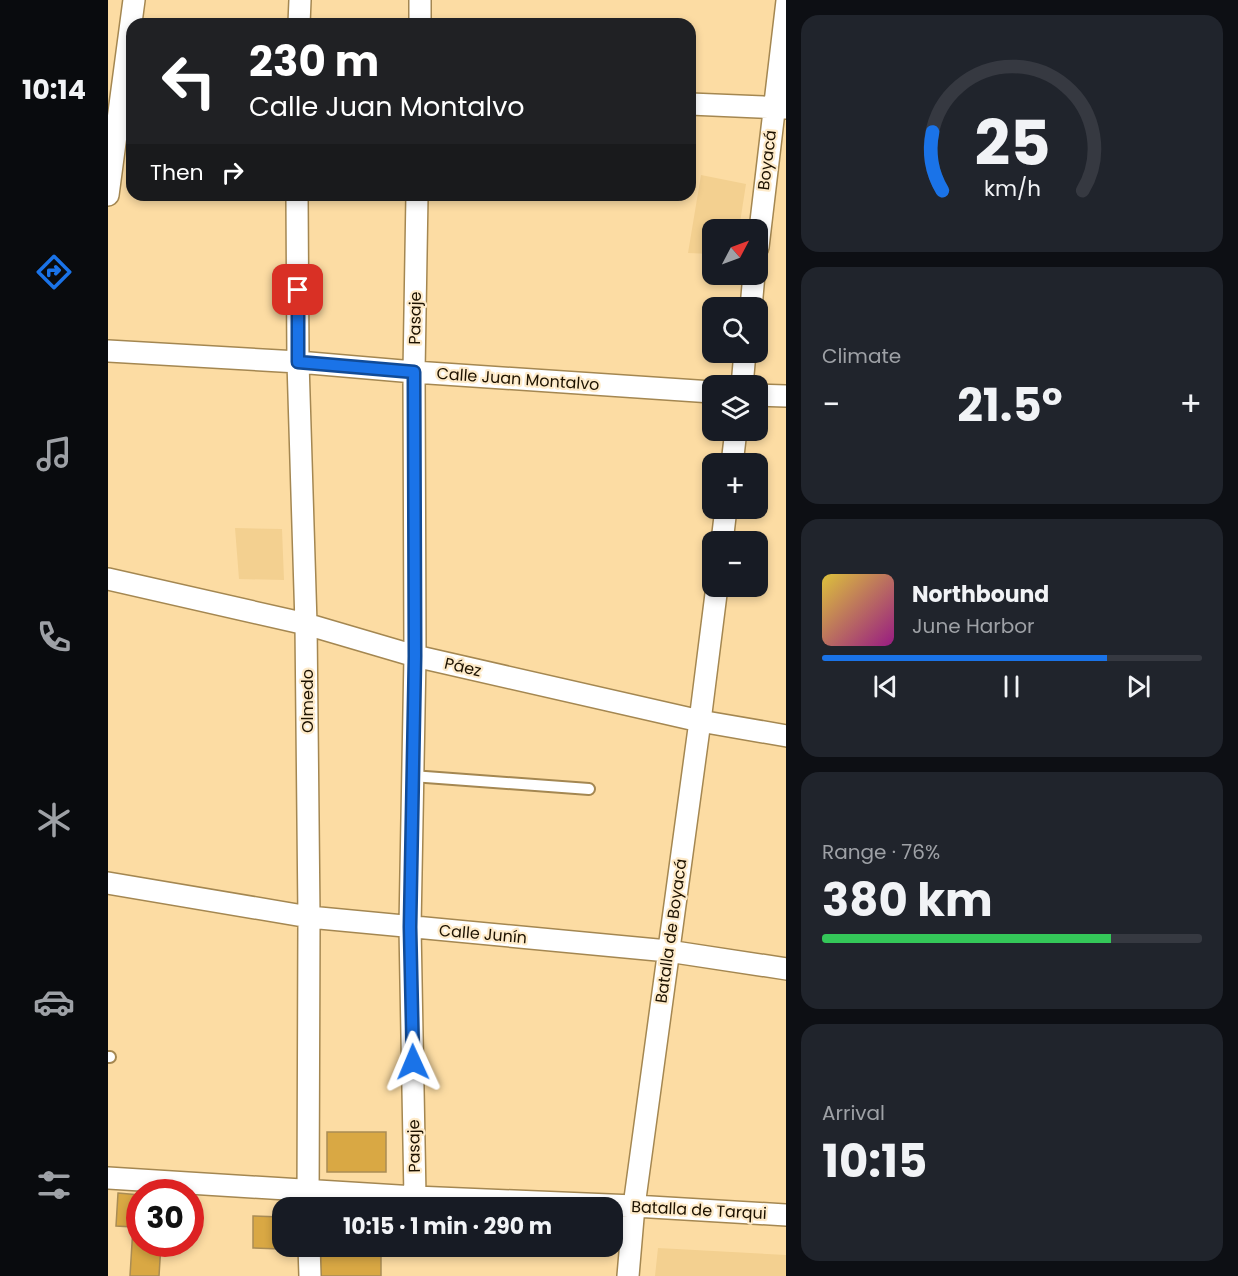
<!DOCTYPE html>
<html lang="en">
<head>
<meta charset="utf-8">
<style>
  body { margin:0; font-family:Poppins,sans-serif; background:#20242c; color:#f1f3f6; height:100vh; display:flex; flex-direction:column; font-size:22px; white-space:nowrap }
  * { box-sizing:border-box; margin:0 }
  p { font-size:20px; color:#9ea1a6 }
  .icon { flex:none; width:33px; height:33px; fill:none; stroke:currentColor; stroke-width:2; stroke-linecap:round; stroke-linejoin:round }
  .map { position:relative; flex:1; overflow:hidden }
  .sheet { display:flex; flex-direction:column; gap:15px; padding:15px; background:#0d0f14; width:452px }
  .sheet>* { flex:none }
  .top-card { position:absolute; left:18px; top:18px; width:570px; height:183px; border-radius:18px; box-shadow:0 3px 9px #0003; background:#202124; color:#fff; overflow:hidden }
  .needle { width:39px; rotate:49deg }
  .fabs { position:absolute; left:594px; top:219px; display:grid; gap:12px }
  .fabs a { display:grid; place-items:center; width:66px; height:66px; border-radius:12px; background:#171b24; box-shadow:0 3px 9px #0003; font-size:30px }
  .speed { position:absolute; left:18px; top:1179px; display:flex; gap:12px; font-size:30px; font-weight:700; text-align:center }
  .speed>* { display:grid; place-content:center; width:78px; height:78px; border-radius:50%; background:#171b24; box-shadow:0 3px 9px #0003; line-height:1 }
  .speed .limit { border:9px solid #d22; background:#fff; color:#111 }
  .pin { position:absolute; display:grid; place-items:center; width:51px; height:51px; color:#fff; margin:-26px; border-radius:12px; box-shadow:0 3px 9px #0006 }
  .me { position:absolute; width:66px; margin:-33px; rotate:359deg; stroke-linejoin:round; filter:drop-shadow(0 0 4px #0008) }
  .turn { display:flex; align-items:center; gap:21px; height:126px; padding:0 24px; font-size:27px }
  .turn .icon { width:78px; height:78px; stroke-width:2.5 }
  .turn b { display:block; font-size:42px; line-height:51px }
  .then { display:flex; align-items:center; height:57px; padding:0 24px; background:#0003; gap:12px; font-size:22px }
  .big { font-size:45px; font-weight:700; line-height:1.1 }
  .sheet .tile { flex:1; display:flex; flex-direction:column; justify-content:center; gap:9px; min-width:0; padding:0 21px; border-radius:18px; background:#20242c }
  .sheet .dial { align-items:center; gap:0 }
  .dial svg { height:156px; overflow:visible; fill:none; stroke:#363941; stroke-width:7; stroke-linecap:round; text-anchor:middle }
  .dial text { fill:#f1f3f6; stroke:none }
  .song { display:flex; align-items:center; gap:18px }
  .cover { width:72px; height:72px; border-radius:9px; background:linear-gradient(135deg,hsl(50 70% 55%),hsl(310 70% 35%)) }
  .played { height:6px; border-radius:3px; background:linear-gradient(90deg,#1a73e8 75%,#363941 75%) }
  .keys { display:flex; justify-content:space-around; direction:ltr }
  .heat { display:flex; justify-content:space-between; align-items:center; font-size:33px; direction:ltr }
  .charge { height:9px; border-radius:4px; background:linear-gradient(90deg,#34c759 76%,#363941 0) }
  .trip { position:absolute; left:164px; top:1197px; width:351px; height:60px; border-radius:18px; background:#171b24; box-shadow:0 3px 9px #0003; font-weight:700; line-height:60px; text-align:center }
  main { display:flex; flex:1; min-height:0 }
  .tabs { display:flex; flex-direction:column; width:108px; justify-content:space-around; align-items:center; background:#090b0e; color:#9ea1a6 }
  .tabs .icon { width:42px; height:42px }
  .tabs .active { color:#1a73e8 }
  .tabs b { font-size:27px; color:#f1f3f6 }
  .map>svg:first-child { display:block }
  .built { fill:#f3d090 }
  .building { fill:#d9a844; stroke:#a98c55; stroke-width:1.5 }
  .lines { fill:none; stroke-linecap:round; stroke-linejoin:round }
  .service-casing { stroke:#a48751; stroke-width:14 }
  .minor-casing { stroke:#a48751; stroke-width:24 }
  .service { stroke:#fff; stroke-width:10 }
  .minor { stroke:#fff; stroke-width:21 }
  .route-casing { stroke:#114b97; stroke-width:15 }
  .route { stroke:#1a73e8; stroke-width:10 }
  .labels { text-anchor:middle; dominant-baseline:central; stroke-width:4.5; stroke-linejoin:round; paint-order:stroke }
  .street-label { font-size:16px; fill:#1d1200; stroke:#feebca }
</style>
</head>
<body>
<main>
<nav class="tabs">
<b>10:14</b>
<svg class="icon active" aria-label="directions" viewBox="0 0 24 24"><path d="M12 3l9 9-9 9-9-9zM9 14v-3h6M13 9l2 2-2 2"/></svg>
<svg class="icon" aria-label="music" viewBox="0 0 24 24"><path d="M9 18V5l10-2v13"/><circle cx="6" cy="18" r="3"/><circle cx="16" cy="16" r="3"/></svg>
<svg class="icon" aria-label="phone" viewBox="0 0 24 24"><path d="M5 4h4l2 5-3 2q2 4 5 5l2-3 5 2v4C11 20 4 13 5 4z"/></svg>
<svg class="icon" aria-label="climate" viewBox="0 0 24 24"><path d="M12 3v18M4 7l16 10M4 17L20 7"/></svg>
<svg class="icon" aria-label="car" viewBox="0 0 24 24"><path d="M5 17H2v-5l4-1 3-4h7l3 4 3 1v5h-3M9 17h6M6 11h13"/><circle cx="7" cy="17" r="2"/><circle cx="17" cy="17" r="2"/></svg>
<svg class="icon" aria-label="filters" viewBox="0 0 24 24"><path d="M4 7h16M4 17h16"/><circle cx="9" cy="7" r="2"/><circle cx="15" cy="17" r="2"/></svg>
</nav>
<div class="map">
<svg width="679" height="1276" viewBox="0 0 679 1276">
  <rect width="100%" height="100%" fill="#fcdca3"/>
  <!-- built -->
  <path class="built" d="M 593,175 L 638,184 L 631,229 L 604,230 L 604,254 L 580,253 Z
    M 127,528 L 174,529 L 176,580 L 131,579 Z
    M 550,1248 L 678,1255 L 678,1276 L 547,1276 Z"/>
  <!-- building -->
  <path class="building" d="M 219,1132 L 278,1132 L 278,1172 L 219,1172 Z
    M 10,1193 L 32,1195 L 32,1244 L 53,1244 L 51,1276 L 22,1276 L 25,1227 L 8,1226 Z
    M 214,1198 L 272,1204 L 272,1208 L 214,1208 Z
    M 145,1216 L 173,1217 L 172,1249 L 145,1248 Z
    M 213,1246 L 273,1246 L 273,1276 L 212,1276 Z
    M 284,1246 L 313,1246 L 313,1250 L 284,1250 Z"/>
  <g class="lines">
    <!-- service casing -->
    <g class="service-casing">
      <path id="service" d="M 304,776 L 481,789
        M 0,1057 L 2,1057"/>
    </g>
    <!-- minor casing -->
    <g class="minor-casing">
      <path id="minor" d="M 191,24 L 192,0
        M 312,24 L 312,0
        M 582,104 L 677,108
        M 0,195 L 26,0
        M 189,195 L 190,362 L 198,624 L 201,917 L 200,1208
        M 650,247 L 679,1
        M 643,308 L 646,274
        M 0,351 L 190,362 L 306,372 L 604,392
        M 634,386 L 637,352
        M 650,395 L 679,396
        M 624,464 L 628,430
        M 614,542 L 618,508
        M 0,579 L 198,624 L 307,656 L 592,721 L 679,736
        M 0,883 L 201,917 L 560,951 L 679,969
        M 0,1178 L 307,1197 L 526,1206 L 679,1215
        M 307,1197 L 302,927 L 307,656 L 306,372 L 309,195
        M 201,1246 L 202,1276
        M 520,1276 L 526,1206 L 592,721 L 609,586"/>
    </g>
    <!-- service -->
    <use href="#service" class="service"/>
    <!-- minor -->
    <use href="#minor" class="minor"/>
  </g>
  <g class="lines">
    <!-- route casing -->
    <g class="route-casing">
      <path id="route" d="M 190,290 L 190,362 L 306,372 L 307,656 L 302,927 L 305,1062"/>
    </g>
    <!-- route -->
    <use href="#route" class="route"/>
  </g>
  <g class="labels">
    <!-- street labels -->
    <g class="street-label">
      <text transform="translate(659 160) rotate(-83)">Boyacá</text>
      <text transform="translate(307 318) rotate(-89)">Pasaje</text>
      <text transform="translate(410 379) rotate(4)">Calle Juan Montalvo</text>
      <text transform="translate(355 667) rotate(13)">Páez</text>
      <text transform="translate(199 701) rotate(-90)">Olmedo</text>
      <text transform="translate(563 931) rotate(-82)">Batalla de Boyacá</text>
      <text transform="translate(375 934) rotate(5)">Calle Junín</text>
      <text transform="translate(306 1146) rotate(-91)">Pasaje</text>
      <text transform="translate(591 1210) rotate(3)">Batalla de Tarqui</text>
    </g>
  </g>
</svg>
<div class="fabs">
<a><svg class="needle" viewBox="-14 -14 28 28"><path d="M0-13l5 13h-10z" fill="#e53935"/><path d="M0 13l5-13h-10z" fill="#9ea1a6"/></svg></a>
<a><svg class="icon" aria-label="search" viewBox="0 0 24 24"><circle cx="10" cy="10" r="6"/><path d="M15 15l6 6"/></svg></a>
<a><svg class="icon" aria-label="layers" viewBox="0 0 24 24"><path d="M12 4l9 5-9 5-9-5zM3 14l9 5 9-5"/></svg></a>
<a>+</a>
<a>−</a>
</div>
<div class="speed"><div class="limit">30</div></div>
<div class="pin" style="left:190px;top:290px;background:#d93025"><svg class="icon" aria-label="arrive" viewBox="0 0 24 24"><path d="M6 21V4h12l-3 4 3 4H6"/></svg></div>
<svg class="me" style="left:305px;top:1062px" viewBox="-20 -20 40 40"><path d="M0-17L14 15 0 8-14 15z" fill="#1a73e8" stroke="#fff" stroke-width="4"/></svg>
<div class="trip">10:15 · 1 min · 290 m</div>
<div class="top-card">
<div class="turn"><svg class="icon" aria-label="left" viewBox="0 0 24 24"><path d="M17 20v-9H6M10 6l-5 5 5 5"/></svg><div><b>230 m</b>Calle Juan Montalvo</div></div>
<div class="then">Then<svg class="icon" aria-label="right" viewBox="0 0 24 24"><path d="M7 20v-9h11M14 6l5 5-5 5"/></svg></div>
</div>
</div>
<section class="sheet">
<div class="tile dial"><svg viewBox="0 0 100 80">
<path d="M14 69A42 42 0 1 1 86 69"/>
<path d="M14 69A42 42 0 0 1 9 39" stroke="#1a73e8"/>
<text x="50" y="56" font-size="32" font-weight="700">25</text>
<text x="50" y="72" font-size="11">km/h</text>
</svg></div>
<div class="tile"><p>Climate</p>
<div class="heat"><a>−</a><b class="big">21.5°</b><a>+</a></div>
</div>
<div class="tile">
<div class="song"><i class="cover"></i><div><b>Northbound</b><p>June Harbor</p></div></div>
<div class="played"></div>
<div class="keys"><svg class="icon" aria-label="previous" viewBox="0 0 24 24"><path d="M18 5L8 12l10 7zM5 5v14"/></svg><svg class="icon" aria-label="pause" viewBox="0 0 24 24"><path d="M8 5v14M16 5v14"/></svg><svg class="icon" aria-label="next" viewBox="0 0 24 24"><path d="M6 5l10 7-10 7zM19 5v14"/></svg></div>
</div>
<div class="tile"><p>Range · 76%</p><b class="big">380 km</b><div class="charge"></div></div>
<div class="tile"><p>Arrival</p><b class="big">10:15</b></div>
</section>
</main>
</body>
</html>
